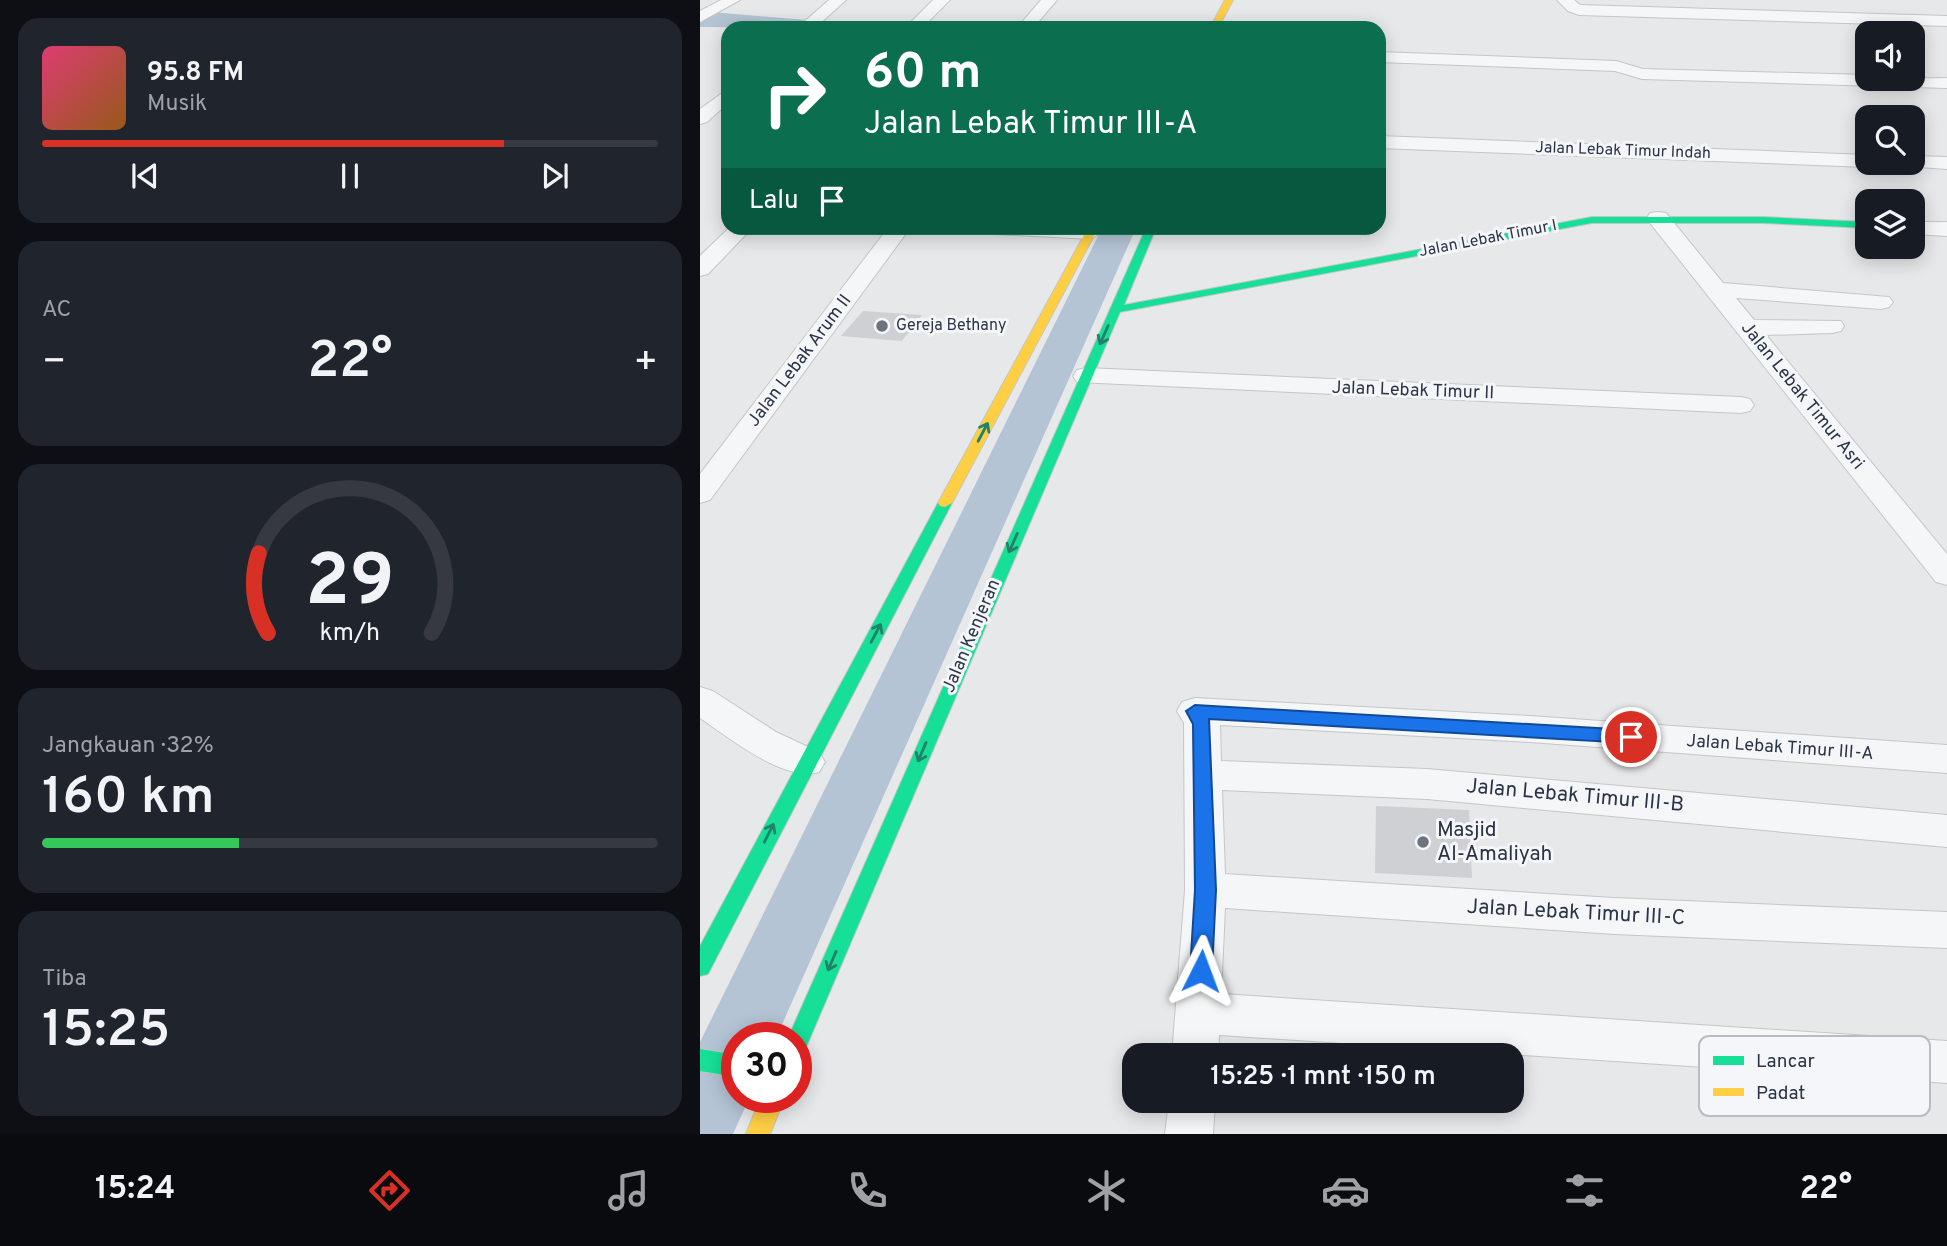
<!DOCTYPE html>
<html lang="id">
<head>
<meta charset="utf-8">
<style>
  body { margin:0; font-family:Overpass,sans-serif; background:#20242c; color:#f1f3f6; height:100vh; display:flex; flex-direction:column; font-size:26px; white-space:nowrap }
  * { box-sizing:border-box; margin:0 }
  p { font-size:23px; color:#9ea1a6 }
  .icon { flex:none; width:38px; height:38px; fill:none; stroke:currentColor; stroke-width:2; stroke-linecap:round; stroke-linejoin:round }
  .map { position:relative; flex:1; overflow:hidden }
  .details { display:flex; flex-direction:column; gap:18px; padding:18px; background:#0d0f14; width:700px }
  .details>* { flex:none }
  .banner { position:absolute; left:21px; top:21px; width:665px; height:214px; border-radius:21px; box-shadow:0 4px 18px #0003; background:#0b6e4f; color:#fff; overflow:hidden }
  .fabs { position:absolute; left:1155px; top:21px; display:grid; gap:14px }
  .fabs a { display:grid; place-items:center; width:70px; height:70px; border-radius:14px; background:#171b24; box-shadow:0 4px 18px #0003; font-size:35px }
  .speed { position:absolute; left:21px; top:1022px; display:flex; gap:14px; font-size:35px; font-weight:700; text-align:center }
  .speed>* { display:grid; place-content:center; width:91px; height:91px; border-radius:50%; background:#171b24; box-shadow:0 4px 18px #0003; line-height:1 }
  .speed .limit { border:10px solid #d22; background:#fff; color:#111 }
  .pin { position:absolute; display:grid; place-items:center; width:60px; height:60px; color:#fff; margin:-30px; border:4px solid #fff; border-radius:50%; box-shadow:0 2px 7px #0007 }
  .me { position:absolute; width:77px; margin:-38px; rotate:3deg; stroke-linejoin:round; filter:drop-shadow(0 0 5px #0008) }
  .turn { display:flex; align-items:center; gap:24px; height:147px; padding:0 28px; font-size:32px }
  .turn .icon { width:91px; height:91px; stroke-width:2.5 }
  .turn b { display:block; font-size:49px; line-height:60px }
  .then { display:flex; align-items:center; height:66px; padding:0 28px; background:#0003; gap:14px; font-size:26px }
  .big { font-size:52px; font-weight:600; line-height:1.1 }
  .details .card { flex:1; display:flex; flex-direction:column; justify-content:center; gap:10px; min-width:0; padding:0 24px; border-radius:21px; background:#20242c }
  .details .dial { align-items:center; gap:0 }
  .dial svg { height:182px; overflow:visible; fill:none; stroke:#363941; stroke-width:7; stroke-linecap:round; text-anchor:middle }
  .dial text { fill:#f1f3f6; stroke:none }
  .song { display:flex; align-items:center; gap:21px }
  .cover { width:84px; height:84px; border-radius:10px; background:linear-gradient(135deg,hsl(340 70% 55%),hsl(30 70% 35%)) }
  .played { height:7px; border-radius:4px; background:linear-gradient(90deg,#d93025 75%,#363941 75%) }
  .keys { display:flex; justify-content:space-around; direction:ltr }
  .heat { display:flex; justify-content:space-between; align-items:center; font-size:38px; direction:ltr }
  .charge { height:10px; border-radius:5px; background:linear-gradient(90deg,#34c759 32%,#363941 0) }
  .trip { position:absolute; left:422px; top:1043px; width:402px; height:70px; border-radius:21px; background:#171b24; box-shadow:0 4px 18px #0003; font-weight:600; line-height:70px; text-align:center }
  .menu { display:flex; height:112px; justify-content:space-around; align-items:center; background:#090b0e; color:#9ea1a6 }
  .menu .icon { width:49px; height:49px }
  .menu .on { color:#d93025 }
  .menu b { font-size:32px; color:#f1f3f6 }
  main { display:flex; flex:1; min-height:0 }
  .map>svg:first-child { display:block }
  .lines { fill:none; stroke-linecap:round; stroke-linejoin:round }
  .river { fill:#b4c4d5; fill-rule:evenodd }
  .building { fill:#ced0d3 }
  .street-casing { stroke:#c4c6c8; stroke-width:2 }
  .fast-casing { stroke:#c4c6c8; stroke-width:2 }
  .slow-casing { stroke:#c4c6c8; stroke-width:2 }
  .street { fill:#f5f6f7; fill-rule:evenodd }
  .fast { fill:#16e098; fill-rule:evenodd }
  .slow { fill:#ffcf43; fill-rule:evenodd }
  .oneway { stroke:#22816a }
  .route { fill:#1a73e8; stroke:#114b97; stroke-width:2 }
  .poi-dot { fill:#6c737f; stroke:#f4f6f9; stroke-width:2.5 }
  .labels { text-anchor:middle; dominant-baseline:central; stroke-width:6; stroke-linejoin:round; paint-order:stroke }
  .far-street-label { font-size:16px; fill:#2b3445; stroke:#f4f6f9 }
  .far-poi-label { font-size:16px; fill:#2b3445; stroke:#f4f6f9; text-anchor:start }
  .street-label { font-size:18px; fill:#2b3445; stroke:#f4f6f9 }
  .near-street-label { font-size:21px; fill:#2b3445; stroke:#f4f6f9 }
  .near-poi-label { font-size:21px; fill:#2b3445; stroke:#f4f6f9; text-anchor:start }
  .key { fill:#f4f6f9; stroke:#b8bcc3; stroke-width:2 }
  .key-label { font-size:19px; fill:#2b3445 }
</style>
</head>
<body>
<main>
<section class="details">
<div class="card">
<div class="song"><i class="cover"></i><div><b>95.8 FM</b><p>Musik</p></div></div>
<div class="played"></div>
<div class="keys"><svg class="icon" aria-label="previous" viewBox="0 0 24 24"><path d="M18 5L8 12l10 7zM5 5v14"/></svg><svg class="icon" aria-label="pause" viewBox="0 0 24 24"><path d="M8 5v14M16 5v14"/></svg><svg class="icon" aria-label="next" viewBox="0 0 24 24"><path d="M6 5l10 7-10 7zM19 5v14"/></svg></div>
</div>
<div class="card"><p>AC</p>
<div class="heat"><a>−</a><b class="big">22°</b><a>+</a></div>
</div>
<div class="card dial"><svg viewBox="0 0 100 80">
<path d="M14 69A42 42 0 1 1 86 69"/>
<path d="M14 69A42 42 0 0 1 10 34" stroke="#d93025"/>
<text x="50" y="56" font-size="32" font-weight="700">29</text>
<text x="50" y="72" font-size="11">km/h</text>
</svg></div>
<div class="card"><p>Jangkauan · 32%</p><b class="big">160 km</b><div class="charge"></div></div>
<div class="card"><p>Tiba</p><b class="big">15:25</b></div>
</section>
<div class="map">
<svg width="1247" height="1134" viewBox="0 0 1247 1134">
  <rect width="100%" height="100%" fill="#e6e8ea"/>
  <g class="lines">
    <!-- river -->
    <path class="river" d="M 0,11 L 107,20 L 116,23 L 120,28 L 0,27 Z
      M 402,228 L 436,228 L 76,1038 L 37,1038 L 37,1097 L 50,1097 L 33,1134 L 0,1134 L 0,1042 Z"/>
  </g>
  <!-- building -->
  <path class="building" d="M 163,311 L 222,315 L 202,341 L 141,336 Z
    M 676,806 L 769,810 L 772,878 L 675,873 Z"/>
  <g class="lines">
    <!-- street casing -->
    <g class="street-casing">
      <path id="street" d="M 21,0 L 40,0 L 0,22 L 0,11 Z
        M 129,0 L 146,0 L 115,28 L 97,28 Z
        M 233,0 L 250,0 L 222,28 L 205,28 Z
        M 341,0 L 357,0 L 333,28 L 317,28 Z
        M 857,0 L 874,0 L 880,5 L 1247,16 L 1247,26 L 879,15 L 868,11 Z
        M 679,52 L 916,61 L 943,69 L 1167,75 L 1167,79 L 1247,78 L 1247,88 L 942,79 L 915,71 L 679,62 Z
        M 28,89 L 28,103 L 7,122 L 0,124 L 0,109 Z
        M 679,136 L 1167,155 L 1167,163 L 1176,163 L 1167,167 L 679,148 Z
        M 1213,156 L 1247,157 L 1247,169 L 1206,166 L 1204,163 L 1213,163 Z
        M 958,212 L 966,213 L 1023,283 L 1189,297 L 1193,302 L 1189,307 L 1181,309 L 1036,298 L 1054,320 L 1141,321 L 1144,326 L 1141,331 L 1132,333 L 1066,335 L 1247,554 L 1247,585 L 1236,582 L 950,223 L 947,218 L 950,213 Z
        M 1213,222 L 1247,222 L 1247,236 L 1213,234 Z
        M 29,228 L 52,228 L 8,274 L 0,276 L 0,256 Z
        M 188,228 L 210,228 L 10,500 L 0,503 L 0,474 Z
        M 284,228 L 399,228 L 402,232 L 391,239 L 295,234 Z
        M 386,368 L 1041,397 L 1050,399 L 1054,405 L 1050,411 L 1041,413 L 377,382 L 373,376 L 377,370 Z
        M 0,687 L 13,691 L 76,732 L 119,752 L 125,762 L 119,772 C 85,783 28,737 0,718 Z
        M 495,698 L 830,716 L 1247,745 L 1247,773 L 830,742 L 520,725 L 521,761 L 727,769 L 1247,815 L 1247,847 L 727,799 L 522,790 L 525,874 L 914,898 L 1247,912 L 1247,948 L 914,934 L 525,908 L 521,994 L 1247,1041 L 1247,1083 L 519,1035 L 518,1055 L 472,1055 L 485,890 L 484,723 L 477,711 L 482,702 Z
        M 469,1101 L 515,1101 L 513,1134 L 465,1134 Z"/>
    </g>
    <!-- fast casing -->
    <g class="fast-casing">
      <path id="fast" d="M 892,217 L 1063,217 L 1167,222 L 1167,228 L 1063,223 L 892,223 L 420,312 L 107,1045 L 104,1052 L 96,1055 L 96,1038 L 88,1038 L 446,228 L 456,228 L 424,305 Z
        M 245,499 L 252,503 L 8,974 L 0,976 L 0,946 L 238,503 Z
        M 0,1049 L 37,1055 L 37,1077 L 0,1071 Z"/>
    </g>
    <!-- slow casing -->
    <g class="slow-casing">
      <path id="slow" d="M 525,0 L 533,0 L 518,28 L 510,28 Z
        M 388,228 L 398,228 L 252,503 L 245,507 L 240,506 L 238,503 Z
        M 61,1097 L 85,1097 L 70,1134 L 46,1134 Z"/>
    </g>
    <!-- street -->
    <use href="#street" class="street"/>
    <!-- fast -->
    <use href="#fast" class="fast"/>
    <!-- slow -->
    <use href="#slow" class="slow"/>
  </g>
  <!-- one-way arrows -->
  <defs><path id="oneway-shaft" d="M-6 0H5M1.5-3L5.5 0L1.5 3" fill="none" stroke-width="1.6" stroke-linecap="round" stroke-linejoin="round" transform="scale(1.75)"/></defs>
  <g class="oneway">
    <use href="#oneway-shaft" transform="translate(404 335) rotate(114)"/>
    <use href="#oneway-shaft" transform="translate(283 432) rotate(-62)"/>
    <use href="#oneway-shaft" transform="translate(313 543) rotate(114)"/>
    <use href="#oneway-shaft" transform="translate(176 633) rotate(-62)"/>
    <use href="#oneway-shaft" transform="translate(222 752) rotate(113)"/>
    <use href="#oneway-shaft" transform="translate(69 833) rotate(-63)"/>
    <use href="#oneway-shaft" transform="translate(132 961) rotate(113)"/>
  </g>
  <!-- route -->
  <path class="route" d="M 495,705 L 931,730 L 941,737 L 931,743 L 509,719 L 516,890 L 512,971 L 509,978 L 501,981 L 493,978 L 490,971 L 495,890 L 493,724 L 486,711 Z"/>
  <!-- markers -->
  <g class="poi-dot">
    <circle cx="182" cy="326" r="7"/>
    <circle cx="723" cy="842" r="7"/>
  </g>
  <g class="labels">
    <!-- far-street labels -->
    <g class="far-street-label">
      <text transform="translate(923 151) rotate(2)">Jalan Lebak Timur Indah</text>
      <text transform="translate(788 239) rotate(-11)">Jalan Lebak Timur I</text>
    </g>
    <!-- far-poi labels -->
    <g class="far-poi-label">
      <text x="196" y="326">Gereja Bethany</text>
    </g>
    <!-- street labels -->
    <g class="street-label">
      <text transform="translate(100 361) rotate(-53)">Jalan Lebak Arum II</text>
      <text transform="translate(713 391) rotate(2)">Jalan Lebak Timur II</text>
      <text transform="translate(1102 396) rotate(51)">Jalan Lebak Timur Asri</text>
      <text transform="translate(272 636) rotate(-67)">Jalan Kenjeran</text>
      <text transform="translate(1080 748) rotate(4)">Jalan Lebak Timur III-A</text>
    </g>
    <!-- near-street labels -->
    <g class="near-street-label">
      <text transform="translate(875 796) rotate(5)">Jalan Lebak Timur III-B</text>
      <text transform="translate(876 913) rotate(3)">Jalan Lebak Timur III-C</text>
    </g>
    <!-- near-poi labels -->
    <g class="near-poi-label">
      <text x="737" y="830">Masjid<tspan x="737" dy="24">Al-Amaliyah</tspan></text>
    </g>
  </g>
  <!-- legend -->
  <rect x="999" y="1036" width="231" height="80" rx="10" class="key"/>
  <rect x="1013" y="1056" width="31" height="9" fill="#16e098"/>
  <rect x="1013" y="1088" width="31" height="8" fill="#ffcf43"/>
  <g class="key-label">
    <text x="1056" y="1067">Lancar</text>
    <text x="1056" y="1099">Padat</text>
  </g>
</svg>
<div class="fabs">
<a><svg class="icon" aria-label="sound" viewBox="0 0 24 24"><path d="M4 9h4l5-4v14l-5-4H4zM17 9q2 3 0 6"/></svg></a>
<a><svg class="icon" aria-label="search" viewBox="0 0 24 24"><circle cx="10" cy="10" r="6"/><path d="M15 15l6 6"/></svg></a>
<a><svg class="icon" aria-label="layers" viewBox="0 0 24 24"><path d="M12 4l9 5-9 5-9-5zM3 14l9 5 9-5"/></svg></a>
</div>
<div class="speed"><div class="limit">30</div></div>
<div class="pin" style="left:931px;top:737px;background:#d93025"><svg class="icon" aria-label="arrive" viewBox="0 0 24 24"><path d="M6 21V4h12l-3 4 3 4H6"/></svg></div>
<svg class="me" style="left:501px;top:971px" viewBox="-20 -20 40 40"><path d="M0-17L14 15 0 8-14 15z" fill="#1a73e8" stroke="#fff" stroke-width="4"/></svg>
<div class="trip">15:25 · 1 mnt · 150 m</div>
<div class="banner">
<div class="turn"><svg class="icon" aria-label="right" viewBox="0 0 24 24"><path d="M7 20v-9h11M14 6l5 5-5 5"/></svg><div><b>60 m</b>Jalan Lebak Timur III-A</div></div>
<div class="then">Lalu<svg class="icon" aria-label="arrive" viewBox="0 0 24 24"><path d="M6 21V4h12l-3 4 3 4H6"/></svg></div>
</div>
</div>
</main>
<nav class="menu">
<b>15:24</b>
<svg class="icon on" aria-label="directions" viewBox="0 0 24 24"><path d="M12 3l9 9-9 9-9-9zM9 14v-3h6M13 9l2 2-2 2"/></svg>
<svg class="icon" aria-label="music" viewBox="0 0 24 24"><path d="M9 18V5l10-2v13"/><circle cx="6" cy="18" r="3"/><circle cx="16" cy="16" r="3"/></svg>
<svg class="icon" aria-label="phone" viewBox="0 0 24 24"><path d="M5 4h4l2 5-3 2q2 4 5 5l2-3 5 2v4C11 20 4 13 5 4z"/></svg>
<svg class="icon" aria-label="climate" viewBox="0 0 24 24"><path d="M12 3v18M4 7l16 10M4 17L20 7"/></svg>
<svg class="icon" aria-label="car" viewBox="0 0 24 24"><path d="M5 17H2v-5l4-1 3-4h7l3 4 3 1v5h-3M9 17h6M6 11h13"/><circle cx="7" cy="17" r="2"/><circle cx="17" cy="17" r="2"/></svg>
<svg class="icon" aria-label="filters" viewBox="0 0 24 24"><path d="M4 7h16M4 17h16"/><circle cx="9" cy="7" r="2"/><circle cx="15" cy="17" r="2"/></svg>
<b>22°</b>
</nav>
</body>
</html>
